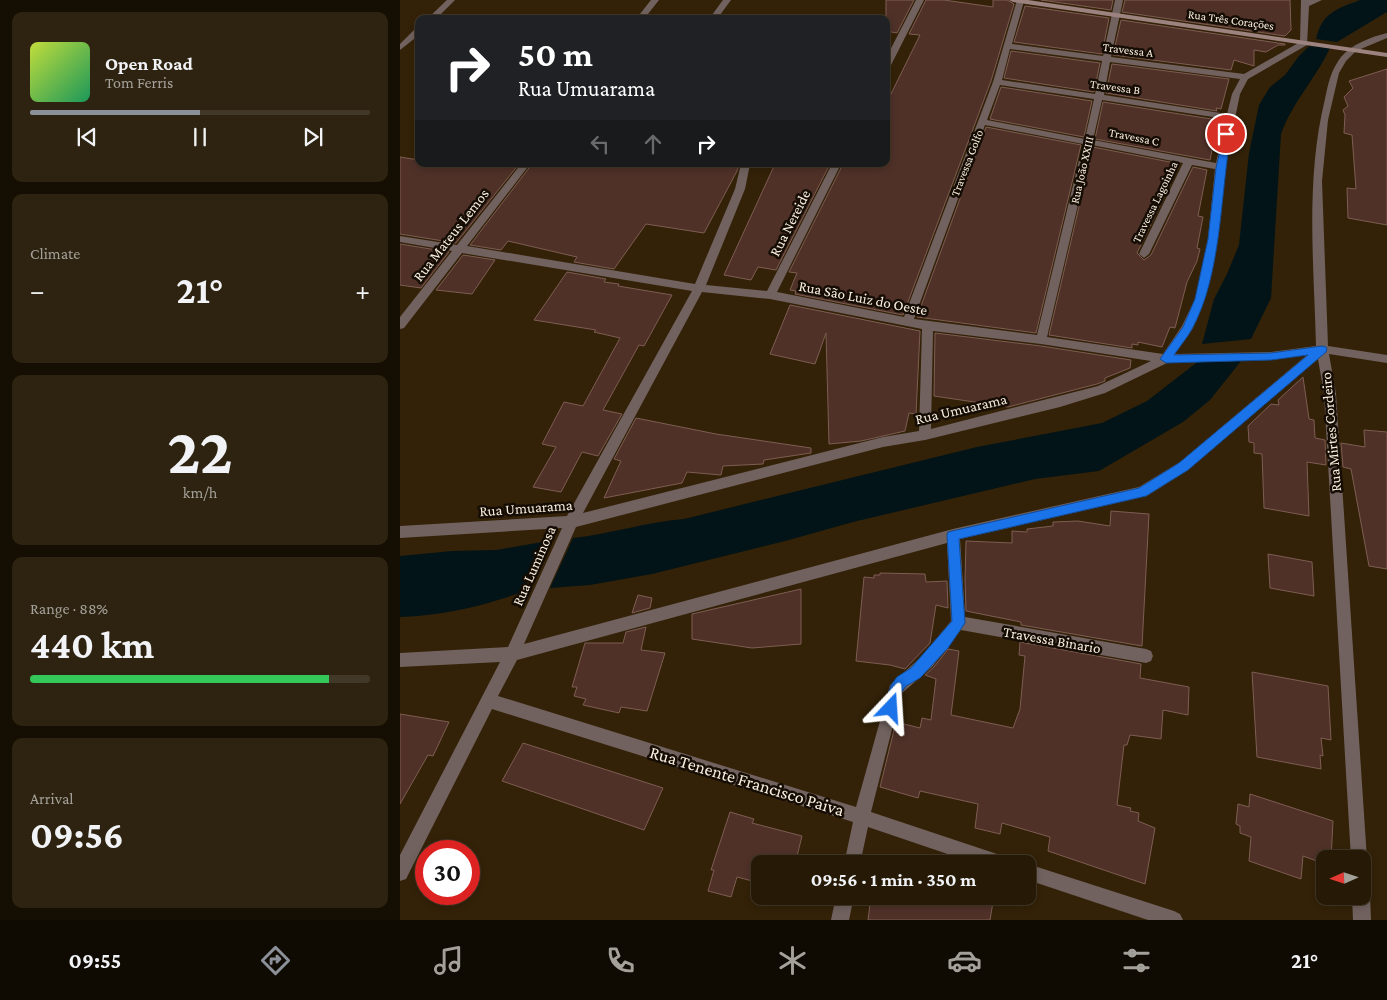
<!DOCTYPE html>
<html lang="en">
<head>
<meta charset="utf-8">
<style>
  body { margin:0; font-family:"Crimson Pro",serif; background:#2e2310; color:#f1f3f6; height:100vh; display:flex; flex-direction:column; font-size:19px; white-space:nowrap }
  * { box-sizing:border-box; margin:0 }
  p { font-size:16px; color:#a4a19b }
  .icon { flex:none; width:28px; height:28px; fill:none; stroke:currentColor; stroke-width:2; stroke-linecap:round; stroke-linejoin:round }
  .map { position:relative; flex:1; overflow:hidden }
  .details { display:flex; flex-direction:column; gap:12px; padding:12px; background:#150e03; width:400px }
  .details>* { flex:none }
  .top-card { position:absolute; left:15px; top:15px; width:475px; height:152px; border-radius:10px; box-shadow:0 2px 8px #0003,0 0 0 1px #423828; background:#202124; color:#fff; overflow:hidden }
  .needle { width:32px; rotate:267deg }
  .tools { position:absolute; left:916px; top:850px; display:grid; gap:10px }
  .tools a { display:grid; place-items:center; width:55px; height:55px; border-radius:10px; background:#261a06; box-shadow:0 2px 8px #0003,0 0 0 1px #423828; font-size:25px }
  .speed { position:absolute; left:15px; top:840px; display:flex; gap:10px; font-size:25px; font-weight:700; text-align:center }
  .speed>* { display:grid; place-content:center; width:65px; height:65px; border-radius:50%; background:#261a06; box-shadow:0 2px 8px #0003,0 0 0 1px #423828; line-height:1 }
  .speed .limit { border:8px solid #d22; background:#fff; color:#111 }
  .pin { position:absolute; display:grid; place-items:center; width:42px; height:42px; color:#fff; margin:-21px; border:2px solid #fff; border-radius:50%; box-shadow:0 1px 5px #0007 }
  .me { position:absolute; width:55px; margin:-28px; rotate:20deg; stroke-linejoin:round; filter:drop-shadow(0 0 4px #0008) }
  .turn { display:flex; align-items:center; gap:18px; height:105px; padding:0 20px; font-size:22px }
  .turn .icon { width:65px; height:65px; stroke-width:2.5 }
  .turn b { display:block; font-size:35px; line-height:42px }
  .lanes { display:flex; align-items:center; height:48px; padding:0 20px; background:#0003; justify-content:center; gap:25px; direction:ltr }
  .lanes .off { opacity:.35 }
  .big { font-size:38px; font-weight:700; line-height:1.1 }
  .details .widget { flex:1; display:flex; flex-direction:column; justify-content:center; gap:8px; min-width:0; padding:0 18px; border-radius:10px; background:#2e2310 }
  .details .dial { align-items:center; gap:0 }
  .dial b { font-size:65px; line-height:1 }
  .song { display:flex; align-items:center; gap:15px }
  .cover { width:60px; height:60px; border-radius:8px; background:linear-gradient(135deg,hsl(70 70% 55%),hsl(150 70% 35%)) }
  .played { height:5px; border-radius:2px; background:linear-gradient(90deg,#8c9099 50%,#423828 50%) }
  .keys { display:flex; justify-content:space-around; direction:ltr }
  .heat { display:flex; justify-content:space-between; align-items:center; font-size:28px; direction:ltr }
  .charge { height:8px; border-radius:4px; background:linear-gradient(90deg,#34c759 88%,#423828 0) }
  .trip { position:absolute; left:351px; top:855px; width:285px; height:50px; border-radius:10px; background:#261a06; box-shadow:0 2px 8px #0003,0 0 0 1px #423828; font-weight:700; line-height:50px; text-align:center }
  .tabs { display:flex; height:80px; justify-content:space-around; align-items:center; background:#0f0a02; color:#a4a19b }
  .tabs .icon { width:35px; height:35px }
  .tabs .on { color:#8c9099 }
  .tabs b { font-size:22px; color:#f1f3f6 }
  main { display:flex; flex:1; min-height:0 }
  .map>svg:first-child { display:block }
  .water { fill:#021417 }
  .building { fill:#4f3128; stroke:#7e5d53 }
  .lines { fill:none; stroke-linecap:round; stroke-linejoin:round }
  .street { fill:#71625f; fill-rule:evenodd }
  .secondary { fill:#9c837f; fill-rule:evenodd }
  .route { fill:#1a73e8; stroke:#114b97 }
  .labels { text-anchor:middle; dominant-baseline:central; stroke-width:5; stroke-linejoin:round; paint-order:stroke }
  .far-street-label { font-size:12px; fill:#f8edde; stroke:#150d04 }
  .street-label { font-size:15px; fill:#f8edde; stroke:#150d04 }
  .near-street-label { font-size:18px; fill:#f8edde; stroke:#150d04 }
</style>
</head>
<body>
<main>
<section class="details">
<div class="widget">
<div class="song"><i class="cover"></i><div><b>Open Road</b><p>Tom Ferris</p></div></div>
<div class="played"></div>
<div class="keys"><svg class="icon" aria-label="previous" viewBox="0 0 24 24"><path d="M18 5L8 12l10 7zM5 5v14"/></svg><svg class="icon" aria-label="pause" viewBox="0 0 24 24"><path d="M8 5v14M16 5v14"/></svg><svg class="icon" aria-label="next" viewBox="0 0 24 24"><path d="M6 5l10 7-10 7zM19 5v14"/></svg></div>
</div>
<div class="widget"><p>Climate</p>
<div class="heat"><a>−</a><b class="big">21°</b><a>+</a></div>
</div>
<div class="widget dial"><b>22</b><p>km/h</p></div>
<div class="widget"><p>Range · 88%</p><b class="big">440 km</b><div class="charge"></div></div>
<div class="widget"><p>Arrival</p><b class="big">09:56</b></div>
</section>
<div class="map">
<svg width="987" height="920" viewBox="0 0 987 920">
  <rect width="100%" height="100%" fill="#332208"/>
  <!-- water -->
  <path class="water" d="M 960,0 L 987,0 L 987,12 L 937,42 L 916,39 C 922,13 936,9 960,0 Z
    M 909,46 L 930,48 C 916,78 892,103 881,134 L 871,298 L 851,339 L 802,344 L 814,299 L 827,274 L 839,245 L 849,153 L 859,105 L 870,87 L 885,75 L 899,56 Z
    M 845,356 L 810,400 L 783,422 L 699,471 L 635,479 L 453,522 L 389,540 L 252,574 L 190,585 L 150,588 L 173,538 C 210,534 246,522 284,519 L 577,447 L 702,423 L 747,401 L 800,360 Z
    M 148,541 L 122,592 C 80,607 45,615 0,617 L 0,556 L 52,551 L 96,550 Z"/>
  <!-- building -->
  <path class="building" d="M 486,0 L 514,0 L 497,33 L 486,31 Z
    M 526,0 L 544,0 L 593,7 L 593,0 L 607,0 L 614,4 L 591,81 L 503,315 L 395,294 L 396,291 L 390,290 L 397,273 L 389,272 L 443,164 L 486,164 L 486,104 L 520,35 L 509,34 Z
    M 641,0 L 713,0 L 711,10 Z
    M 725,0 L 890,0 L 891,30 L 885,36 L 722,12 Z
    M 625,6 L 709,18 L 702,54 L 614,42 Z
    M 721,20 L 885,44 L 885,45 L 878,45 L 866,52 L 854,50 L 854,66 L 834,60 L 831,70 L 713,55 Z
    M 611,51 L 700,63 L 694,92 L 604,78 Z
    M 712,64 L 829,79 L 821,109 L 816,108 L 817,111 L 706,93 Z
    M 987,69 L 987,225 L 948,218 L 947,188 L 956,189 L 952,135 L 944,133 L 945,115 L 943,110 L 948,106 L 944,97 L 953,88 L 949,81 Z
    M 601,87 L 692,101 L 684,137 L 590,119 Z
    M 703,102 L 818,120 L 810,160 L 695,139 Z
    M 586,127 L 681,145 L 636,333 L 517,317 Z
    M 693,147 L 780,164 L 737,253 L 744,260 L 751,255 L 793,167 L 807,170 L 798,216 L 803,217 L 797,248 L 800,249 L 797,261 L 787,282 L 775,328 L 770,327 L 762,347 L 738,342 L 738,345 L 732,344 L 732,348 L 649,335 Z
    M 0,157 L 19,160 L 19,164 L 119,164 L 56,243 L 0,234 Z
    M 132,164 L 339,164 L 337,171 L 304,233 L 246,224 L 214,269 L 174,262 L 177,257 L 108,241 L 101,250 L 70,245 Z
    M 375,164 L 430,164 L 376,270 L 358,267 L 351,280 L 324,275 Z
    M 0,244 L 49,252 L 21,288 L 0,285 Z
    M 63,255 L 95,260 L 72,294 L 36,290 Z
    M 167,272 L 206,279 L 204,282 L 219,284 L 218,286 L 272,295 L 244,346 L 239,345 L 203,410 L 222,414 L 198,456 L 182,452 L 161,492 L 133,487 L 156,447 L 142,444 L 164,402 L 183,406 L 220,338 L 194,332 L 196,330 L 134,320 Z
    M 390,305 L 520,331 L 516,414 L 509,413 L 505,431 L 461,441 L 429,444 L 426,333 L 415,364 L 370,354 Z
    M 535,333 L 641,346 L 731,360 L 730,368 L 705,378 L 705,381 L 697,384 L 608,407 L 534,396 Z
    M 903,377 L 909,419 L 914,420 L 915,438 L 925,440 L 926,465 L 907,462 L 909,516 L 864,508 L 862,454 L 854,453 L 854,443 L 849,442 L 848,426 L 871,404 L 879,405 L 878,400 Z
    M 236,418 L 316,434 L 411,448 L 411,453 L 364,460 L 363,464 L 323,466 L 321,475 L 287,472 L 282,483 L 204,498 L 221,461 L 214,459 Z
    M 964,430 L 987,432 L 987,569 L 969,566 L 951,469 L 943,467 L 941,443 L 965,447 Z
    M 711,511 L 749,514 L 742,646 L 621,625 L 621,622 L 566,611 L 565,580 L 566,541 L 612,543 L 612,531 L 627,532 L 627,529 L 653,526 L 653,522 L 678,521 L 710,526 Z
    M 868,554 L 912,562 L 914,596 L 870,588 Z
    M 480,573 L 525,574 L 526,582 L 547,581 L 548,608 L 536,605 L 530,643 L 505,669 L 490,665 L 456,661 L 464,577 L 474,578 L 474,575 L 480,575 Z
    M 401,589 L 401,644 L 352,648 L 292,639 L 292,614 Z
    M 238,595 L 252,598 L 250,608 L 232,613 Z
    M 246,627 L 241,650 L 265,653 L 247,711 L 221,707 L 219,713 L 183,705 L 186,699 L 174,696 L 177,687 L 172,687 L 185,643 L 223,643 L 226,632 Z
    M 620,642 L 741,664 L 740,678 L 789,687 L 788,715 L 763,710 L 761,739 L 730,735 L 727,745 L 724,745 L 717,805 L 731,808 L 730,811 L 739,813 L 738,821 L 755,828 L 745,884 L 648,851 L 650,837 L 602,823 L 600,834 L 575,828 L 578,804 L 520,791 L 518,798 L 480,787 L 496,722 L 520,728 L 522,718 L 531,720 L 536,679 L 525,675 L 534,667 L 548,649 L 559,651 L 551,715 L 613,728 L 620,709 L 625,656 L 619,655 Z
    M 852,672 L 928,686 L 931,740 L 921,738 L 923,756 L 920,755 L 921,769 L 857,757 Z
    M 0,714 L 49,722 L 33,756 L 28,755 L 0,804 Z
    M 123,743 L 263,788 L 244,830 L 102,781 Z
    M 850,794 L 933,821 L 931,859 L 925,859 L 925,864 L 903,856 L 901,879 L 849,861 L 851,837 L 840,833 L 840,826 L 836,824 L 838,804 L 849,807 Z
    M 330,812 L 354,819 L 352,823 L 402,836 L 395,864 L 360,864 L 360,883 L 337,877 L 331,897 L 308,891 L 314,870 L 311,870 Z
    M 471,896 L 594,896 L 590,920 L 468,920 Z"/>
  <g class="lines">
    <!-- street -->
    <path class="street" d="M 47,0 L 55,0 L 36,19 L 27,19 Z
      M 251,0 L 259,0 L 244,19 L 236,19 Z
      M 323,0 L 331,0 L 317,19 L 309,19 Z
      M 516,0 L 524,0 L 490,67 L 486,69 L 486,58 Z
      M 617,0 L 624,1 L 612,44 L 703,56 L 715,0 L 723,0 L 711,57 L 844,74 L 900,42 L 901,0 L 922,0 L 909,6 L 907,45 L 848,79 L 840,94 L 825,167 L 818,239 L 805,299 L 793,328 L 775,354 L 871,352 L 916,346 C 914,264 905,180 925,99 C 928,84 931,70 941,57 C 952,44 971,37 987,33 L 987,38 L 956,51 L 946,61 L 939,73 L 928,120 L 922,181 L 928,346 L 987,355 L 987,363 L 929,354 L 936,394 L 967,859 L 965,865 L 962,866 L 962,859 L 951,859 L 924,394 L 918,359 L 788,470 L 747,496 L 560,539 L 565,617 L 746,649 L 751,651 L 753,656 L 751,661 L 746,663 L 561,630 L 533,666 L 501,694 L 471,812 L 609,858 L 611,864 L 577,864 L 468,827 L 460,864 L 444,864 L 453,822 L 92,709 L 6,879 L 0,881 L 0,855 L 100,662 L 0,667 L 0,653 L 108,647 L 162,528 L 0,538 L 0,526 L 167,516 L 292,291 L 62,253 L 4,328 L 0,329 L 0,317 L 52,251 L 0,242 L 0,236 L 57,245 L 121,164 L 130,164 L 67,246 L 295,284 L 335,189 L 341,164 L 350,164 L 345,189 L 306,285 L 367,291 L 432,164 L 441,164 L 377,292 L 504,317 L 593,82 ZM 610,49 L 702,61 L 695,94 L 602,80 ZM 710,62 L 840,79 L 832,94 L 827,114 L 704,95 ZM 600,85 L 694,99 L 685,139 L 587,120 ZM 702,100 L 826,119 L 816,163 L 693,140 ZM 585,125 L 683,144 L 637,335 L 514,319 ZM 692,145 L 783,163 L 739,254 L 744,258 L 749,254 L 792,165 L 815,169 L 808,239 L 795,299 L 782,326 L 763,354 L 647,337 ZM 302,292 L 370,299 L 522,329 L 519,431 L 483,437 L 183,513 ZM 533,331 L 641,344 L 751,361 L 698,386 L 531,429 ZM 907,355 L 780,462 L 739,487 L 553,529 L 124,644 L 176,527 L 483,447 L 525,440 L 660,407 L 705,393 L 767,363 L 871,360 ZM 547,543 L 551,621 L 522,656 L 490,685 L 456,807 L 98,696 L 117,660 Z
      M 16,28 L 19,28 L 19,35 L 0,50 L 0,44 Z
      M 627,864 L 628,864 L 774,911 L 780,914 L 783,920 L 748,920 L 628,880 Z
      M 962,888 L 967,890 L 970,896 L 971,920 L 953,920 L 952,896 L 962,896 Z
      M 436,896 L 454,896 L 449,920 L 431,920 Z"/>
    <!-- secondary -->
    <path class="secondary" d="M 609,0 L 628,0 L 987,53 L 987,57 L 613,2 Z"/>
  </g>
  <!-- route -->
  <path class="route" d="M 824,132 L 831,134 C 820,195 822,274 792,329 C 787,338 780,346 774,355 L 871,353 L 922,346 L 926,347 L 927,349 L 926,352 L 788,470 L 746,496 L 559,539 L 565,623 L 548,648 L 520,678 L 506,686 L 501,693 L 496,713 L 491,715 L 486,713 L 484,708 L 491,685 L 497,677 L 511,668 L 552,621 L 547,535 L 548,532 L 739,488 L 779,463 L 908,355 L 871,360 L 766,363 L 760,359 L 783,327 L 795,299 L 808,239 L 816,168 Z"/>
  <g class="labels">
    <!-- far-street labels -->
    <g class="far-street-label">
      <text transform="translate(831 20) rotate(8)">Rua Três Corações</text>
      <text transform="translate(728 50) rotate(7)">Travessa A</text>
      <text transform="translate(715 87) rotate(8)">Travessa B</text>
      <text transform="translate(734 137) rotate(11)">Travessa C</text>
      <text transform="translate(567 163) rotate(-69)">Travessa Golfo</text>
      <text transform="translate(682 170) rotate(-77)">Rua João XXIII</text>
      <text transform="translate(755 202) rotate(-64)">Travessa Lagoinha</text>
    </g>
    <!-- street labels -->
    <g class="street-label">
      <text transform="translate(390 223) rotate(-63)">Rua Nereide</text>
      <text transform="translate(51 235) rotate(-52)">Rua Mateus Lemos</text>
      <text transform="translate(463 298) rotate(11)">Rua São Luiz do Oeste</text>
      <text transform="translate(561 409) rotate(-13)">Rua Umuarama</text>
      <text transform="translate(931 432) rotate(-95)">Rua Mirtes Cordeiro</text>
      <text transform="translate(126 508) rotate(-4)">Rua Umuarama</text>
      <text transform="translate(134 566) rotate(-66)">Rua Luminosa</text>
      <text transform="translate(652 640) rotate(10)">Travessa Binario</text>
    </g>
    <!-- near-street labels -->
    <g class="near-street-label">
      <text transform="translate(347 781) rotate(17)">Rua Tenente Francisco Paiva</text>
    </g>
  </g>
</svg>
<div class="tools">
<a><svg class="needle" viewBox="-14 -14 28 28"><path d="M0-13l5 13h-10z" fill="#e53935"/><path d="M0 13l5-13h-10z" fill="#a4a19b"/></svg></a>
</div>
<div class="speed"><div class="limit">30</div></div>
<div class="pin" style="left:826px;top:134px;background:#d93025"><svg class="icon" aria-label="arrive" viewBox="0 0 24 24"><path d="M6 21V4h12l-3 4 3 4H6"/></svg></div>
<svg class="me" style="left:491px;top:708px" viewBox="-20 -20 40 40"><path d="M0-17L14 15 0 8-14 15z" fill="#1a73e8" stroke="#fff" stroke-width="4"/></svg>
<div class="trip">09:56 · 1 min · 350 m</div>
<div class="top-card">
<div class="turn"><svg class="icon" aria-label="right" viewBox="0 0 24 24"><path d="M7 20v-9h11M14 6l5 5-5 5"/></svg><div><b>50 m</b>Rua Umuarama</div></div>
<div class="lanes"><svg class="icon off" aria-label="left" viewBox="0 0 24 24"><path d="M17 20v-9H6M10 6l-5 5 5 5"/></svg><svg class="icon off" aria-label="ahead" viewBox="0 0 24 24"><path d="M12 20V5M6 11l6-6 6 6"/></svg><svg class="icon" aria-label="right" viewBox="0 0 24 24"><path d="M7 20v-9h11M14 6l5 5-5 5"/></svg></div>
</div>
</div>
</main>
<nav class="tabs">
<b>09:55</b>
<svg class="icon on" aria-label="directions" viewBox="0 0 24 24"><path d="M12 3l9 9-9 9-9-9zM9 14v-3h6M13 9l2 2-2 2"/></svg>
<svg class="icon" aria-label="music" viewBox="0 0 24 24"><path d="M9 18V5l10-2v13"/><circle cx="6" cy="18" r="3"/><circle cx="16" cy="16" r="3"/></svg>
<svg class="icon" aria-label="phone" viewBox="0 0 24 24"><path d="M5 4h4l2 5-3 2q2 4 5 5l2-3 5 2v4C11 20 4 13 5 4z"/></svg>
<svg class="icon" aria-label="climate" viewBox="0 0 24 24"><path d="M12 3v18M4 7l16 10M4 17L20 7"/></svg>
<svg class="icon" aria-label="car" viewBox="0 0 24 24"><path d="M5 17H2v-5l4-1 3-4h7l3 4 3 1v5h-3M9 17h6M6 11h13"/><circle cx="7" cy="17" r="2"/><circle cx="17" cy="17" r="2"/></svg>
<svg class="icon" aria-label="filters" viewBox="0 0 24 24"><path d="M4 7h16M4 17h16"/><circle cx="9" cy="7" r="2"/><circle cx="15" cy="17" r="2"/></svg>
<b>21°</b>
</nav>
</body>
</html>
